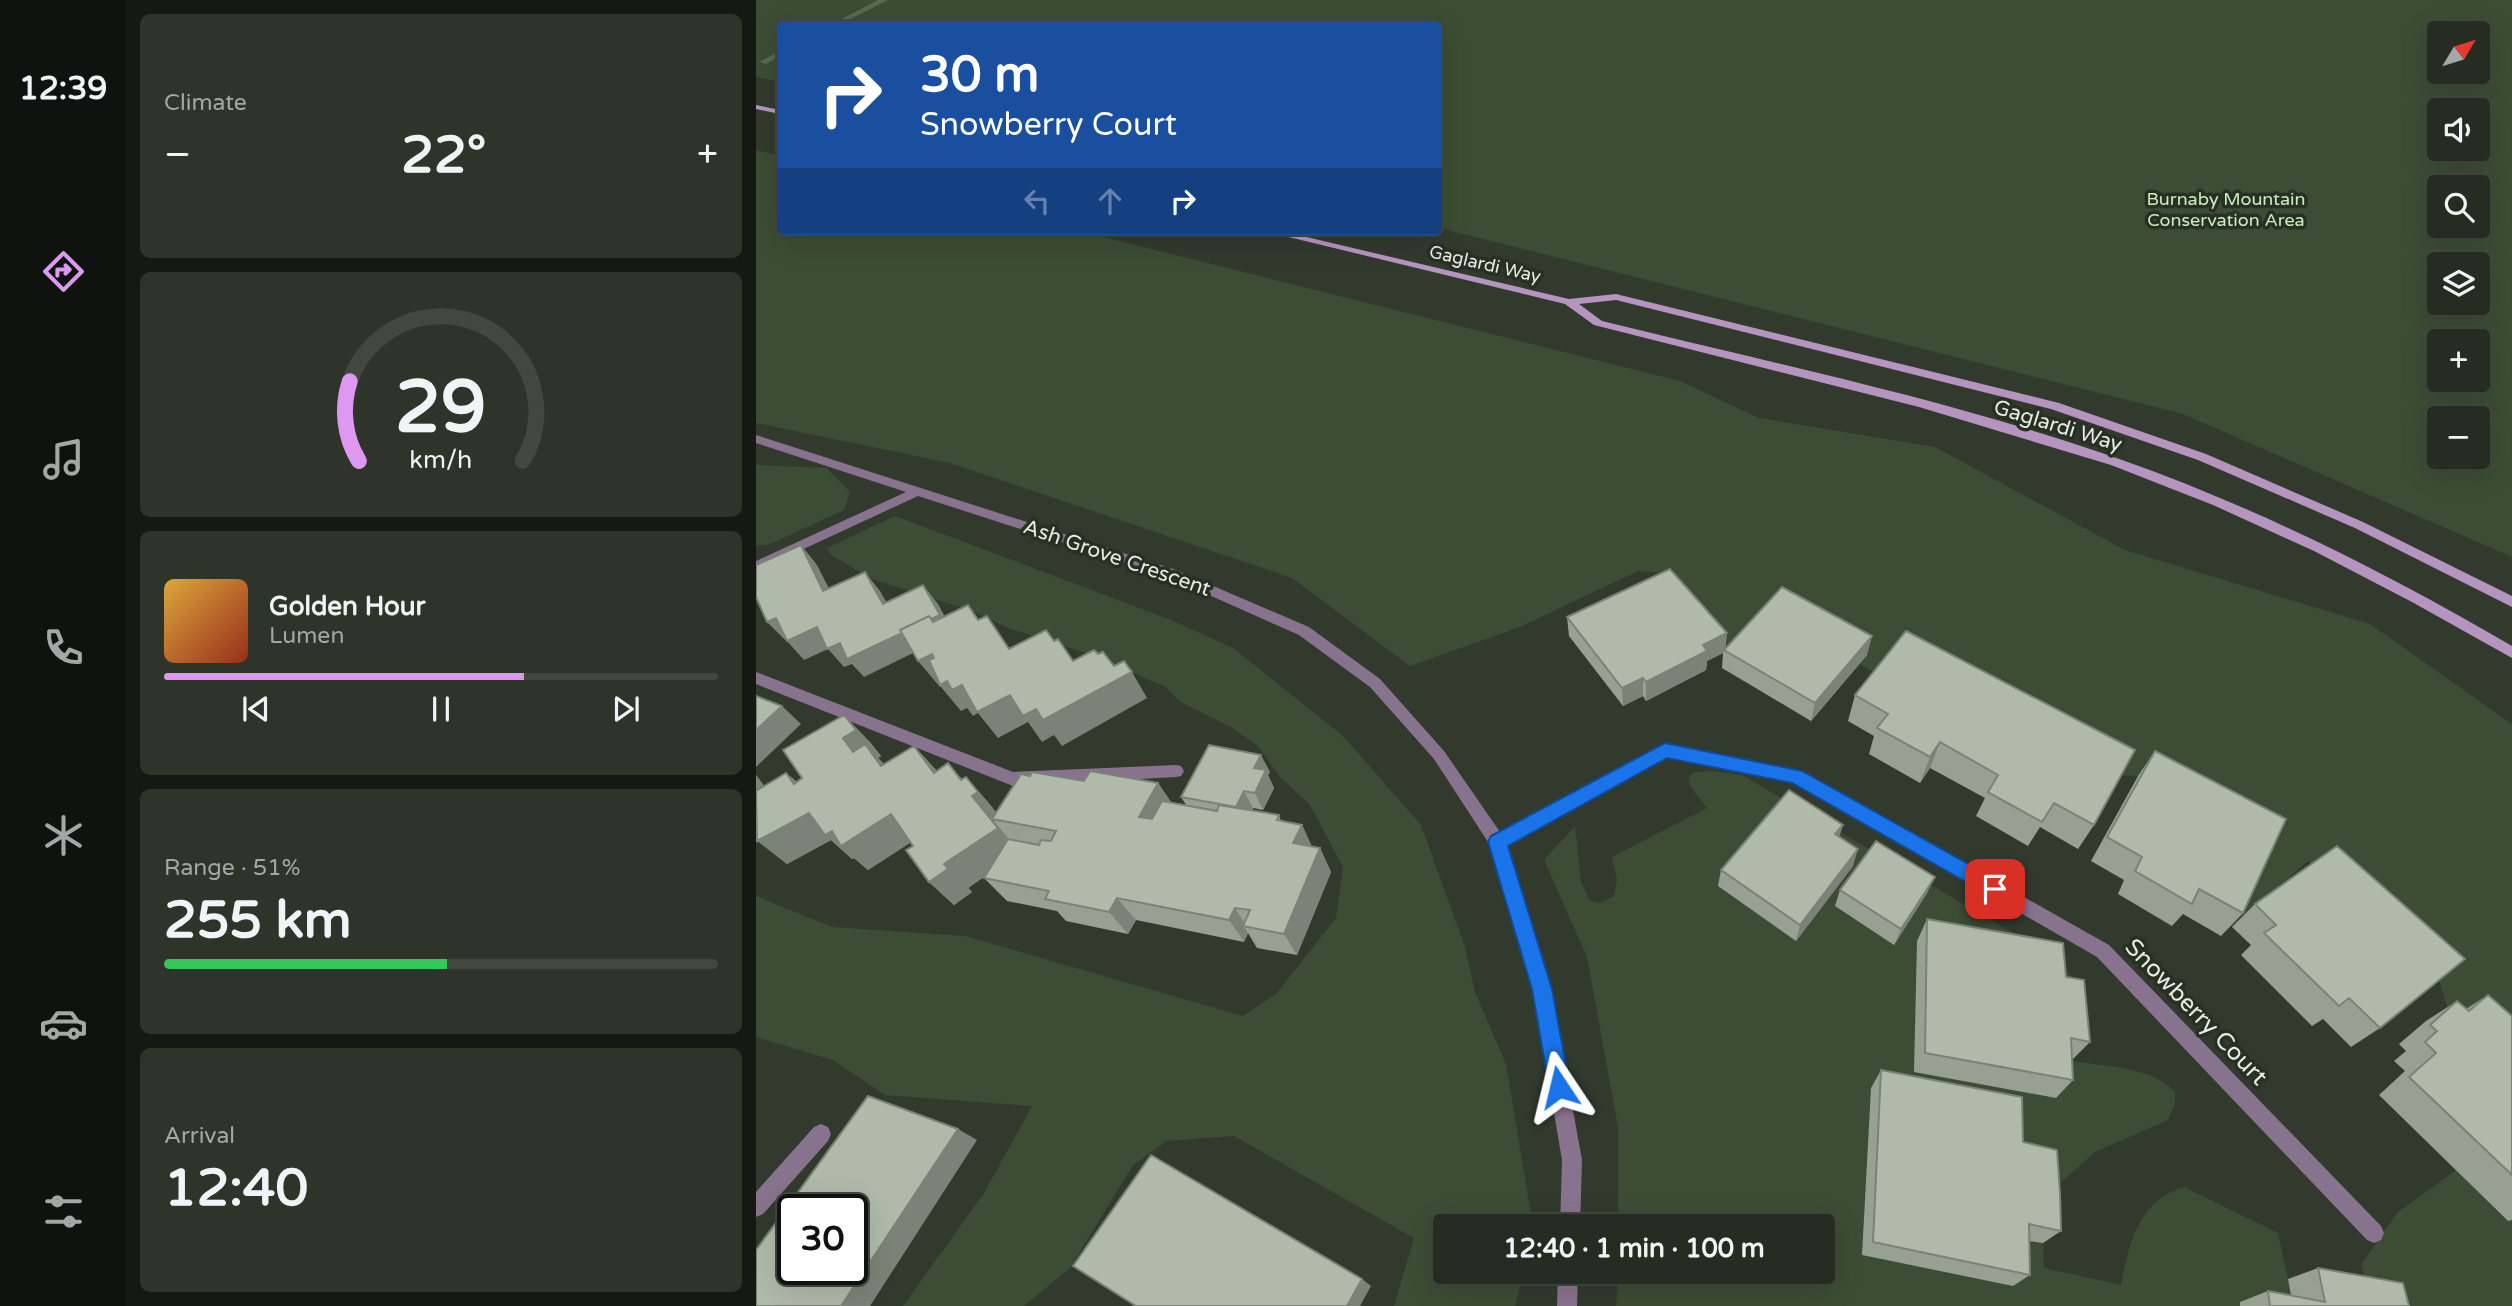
<!DOCTYPE html>
<html lang="en">
<head>
<meta charset="utf-8">
<style>
  body { margin:0; font-family:"Varela Round",sans-serif; background:#2e342a; color:#f1f3f6; height:100vh; display:flex; flex-direction:column; font-size:26px; white-space:nowrap }
  * { box-sizing:border-box; margin:0 }
  p { font-size:23px; color:#a4a7a5 }
  .icon { flex:none; width:38px; height:38px; fill:none; stroke:currentColor; stroke-width:2; stroke-linecap:round; stroke-linejoin:round }
  .map { position:relative; flex:1; overflow:hidden }
  .drawer { display:flex; flex-direction:column; gap:14px; padding:14px; background:#151813; width:630px }
  .drawer>* { flex:none }
  .hud { position:absolute; left:21px; top:21px; width:665px; height:214px; border-radius:7px; box-shadow:0 7px 28px #0002,0 0 0 2px #424840; background:#1a4fa0; color:#fff; overflow:hidden }
  .needle { width:46px; rotate:52deg }
  .fabs { position:absolute; left:1671px; top:21px; display:grid; gap:14px }
  .fabs a { display:grid; place-items:center; width:63px; height:63px; border-radius:7px; background:#262c22; box-shadow:0 7px 28px #0002,0 0 0 2px #424840; font-size:35px }
  .speed { position:absolute; left:21px; top:1194px; display:flex; gap:14px; font-size:35px; font-weight:700; text-align:center }
  .speed>* { display:grid; place-content:center; width:91px; height:91px; border-radius:50%; background:#262c22; box-shadow:0 7px 28px #0002,0 0 0 2px #424840; line-height:1 }
  .speed .limit { border:4px solid #111; border-radius:10px; background:#fff; color:#111 }
  .pin { position:absolute; display:grid; place-items:center; width:60px; height:60px; color:#fff; margin:-30px; border-radius:14px; box-shadow:0 4px 10px #0006 }
  .me { position:absolute; width:77px; margin:-38px; rotate:350deg; stroke-linejoin:round; filter:drop-shadow(0 0 5px #0008) }
  .turn { display:flex; align-items:center; gap:24px; height:147px; padding:0 28px; font-size:32px }
  .turn .icon { width:91px; height:91px; stroke-width:2.5 }
  .turn b { display:block; font-size:49px; line-height:60px }
  .lanes { display:flex; align-items:center; height:66px; padding:0 28px; background:#0003; justify-content:center; gap:35px; direction:ltr }
  .lanes .off { opacity:.35 }
  .big { font-size:52px; font-weight:700; line-height:1.1 }
  .drawer .card { flex:1; display:flex; flex-direction:column; justify-content:center; gap:10px; min-width:0; padding:0 24px; border-radius:10px; background:#2e342a }
  .drawer .dial { align-items:center; gap:0 }
  .dial svg { height:182px; overflow:visible; fill:none; stroke:#424840; stroke-width:7; stroke-linecap:round; text-anchor:middle }
  .dial text { fill:#f1f3f6; stroke:none }
  .song { display:flex; align-items:center; gap:21px }
  .cover { width:84px; height:84px; border-radius:10px; background:linear-gradient(135deg,hsl(40 70% 55%),hsl(10 70% 35%)) }
  .played { height:7px; border-radius:4px; background:linear-gradient(90deg,#de98f2 65%,#424840 65%) }
  .keys { display:flex; justify-content:space-around; direction:ltr }
  .heat { display:flex; justify-content:space-between; align-items:center; font-size:38px; direction:ltr }
  .charge { height:10px; border-radius:5px; background:linear-gradient(90deg,#34c759 51%,#424840 0) }
  .trip { position:absolute; left:677px; top:1214px; width:402px; height:70px; border-radius:7px; background:#262c22; box-shadow:0 7px 28px #0002,0 0 0 2px #424840; font-weight:700; line-height:70px; text-align:center }
  main { display:flex; flex:1; min-height:0 }
  .menu { display:flex; flex-direction:column; width:126px; justify-content:space-around; align-items:center; background:#0f120e; color:#a4a7a5 }
  .menu .icon { width:49px; height:49px }
  .menu .on { color:#de98f2 }
  .menu b { font-size:32px; color:#f1f3f6 }
  .map>svg:first-child { display:block }
  .green { fill:#3d4c35; fill-rule:evenodd }
  .lines { fill:none; stroke-linecap:round; stroke-linejoin:round }
  .stream { fill:#57694e; fill-rule:evenodd }
  .minor { fill:#88738e; fill-rule:evenodd }
  .secondary { fill:#b694c0; fill-rule:evenodd }
  .wall { fill:#97a093 }
  .shaded-wall { fill:#7b8278 }
  .building { fill:#b0baab; stroke:#7b8278; stroke-width:2; fill-rule:evenodd }
  .route { fill:#1a73e8; stroke:#114b97; stroke-width:2 }
  .labels { text-anchor:middle; dominant-baseline:central; stroke-width:7; stroke-linejoin:round; paint-order:stroke }
  .far-park-label { font-size:18px; fill:#cbeebb; stroke:#283024 }
  .far-street-label { font-size:18px; fill:#e7ece4; stroke:#283024 }
  .street-label { font-size:21px; fill:#e7ece4; stroke:#283024 }
  .near-street-label { font-size:24px; fill:#e7ece4; stroke:#283024 }
</style>
</head>
<body>
<main>
<nav class="menu">
<b>12:39</b>
<svg class="icon on" aria-label="directions" viewBox="0 0 24 24"><path d="M12 3l9 9-9 9-9-9zM9 14v-3h6M13 9l2 2-2 2"/></svg>
<svg class="icon" aria-label="music" viewBox="0 0 24 24"><path d="M9 18V5l10-2v13"/><circle cx="6" cy="18" r="3"/><circle cx="16" cy="16" r="3"/></svg>
<svg class="icon" aria-label="phone" viewBox="0 0 24 24"><path d="M5 4h4l2 5-3 2q2 4 5 5l2-3 5 2v4C11 20 4 13 5 4z"/></svg>
<svg class="icon" aria-label="climate" viewBox="0 0 24 24"><path d="M12 3v18M4 7l16 10M4 17L20 7"/></svg>
<svg class="icon" aria-label="car" viewBox="0 0 24 24"><path d="M5 17H2v-5l4-1 3-4h7l3 4 3 1v5h-3M9 17h6M6 11h13"/><circle cx="7" cy="17" r="2"/><circle cx="17" cy="17" r="2"/></svg>
<svg class="icon" aria-label="filters" viewBox="0 0 24 24"><path d="M4 7h16M4 17h16"/><circle cx="9" cy="7" r="2"/><circle cx="15" cy="17" r="2"/></svg>
</nav>
<section class="drawer">
<div class="card"><p>Climate</p>
<div class="heat"><a>−</a><b class="big">22°</b><a>+</a></div>
</div>
<div class="card dial"><svg viewBox="0 0 100 80">
<path d="M14 69A42 42 0 1 1 86 69"/>
<path d="M14 69A42 42 0 0 1 10 34" stroke="#de98f2"/>
<text x="50" y="56" font-size="32" font-weight="700">29</text>
<text x="50" y="72" font-size="11">km/h</text>
</svg></div>
<div class="card">
<div class="song"><i class="cover"></i><div><b>Golden Hour</b><p>Lumen</p></div></div>
<div class="played"></div>
<div class="keys"><svg class="icon" aria-label="previous" viewBox="0 0 24 24"><path d="M18 5L8 12l10 7zM5 5v14"/></svg><svg class="icon" aria-label="pause" viewBox="0 0 24 24"><path d="M8 5v14M16 5v14"/></svg><svg class="icon" aria-label="next" viewBox="0 0 24 24"><path d="M6 5l10 7-10 7zM19 5v14"/></svg></div>
</div>
<div class="card"><p>Range · 51%</p><b class="big">255 km</b><div class="charge"></div></div>
<div class="card"><p>Arrival</p><b class="big">12:40</b></div>
</section>
<div class="map">
<svg width="1756" height="1306" viewBox="0 0 1756 1306">
  <rect width="100%" height="100%" fill="#323a2e"/>
  <!-- green -->
  <path class="green" d="M 0,0 L 1756,0 L 1756,557 L 1427,414 L 683,228 L 682,24 L 24,24 L 24,82 L 0,77 ZM 1722,33 L 1722,72 L 1684,72 L 1684,33 ZM 1684,110 L 1722,110 L 1722,149 L 1684,149 ZM 1684,187 L 1722,187 L 1722,226 L 1684,226 ZM 1722,264 L 1722,303 L 1684,303 L 1684,264 ZM 1722,341 L 1722,380 L 1684,380 L 1684,341 ZM 1722,418 L 1722,457 L 1684,457 L 1684,418 Z
    M 0,150 L 24,156 L 24,231 L 323,231 L 924,381 L 1003,418 L 1179,447 L 1369,550 L 1614,624 L 1756,724 L 1756,1065 L 1691,1007 L 1682,976 L 1552,861 L 1476,927 L 1382,776 L 1363,775 L 1126,677 L 1104,664 L 1110,654 L 969,652 L 919,574 L 882,571 L 764,627 L 654,666 L 536,578 L 194,463 L 0,423 Z
    M 0,465 L 71,468 L 94,492 L 88,510 L 14,544 L 0,546 Z
    M 139,516 L 415,620 L 477,648 L 587,736 L 665,825 L 709,947 L 719,992 L 750,1064 L 777,1227 L 690,1227 L 690,1272 L 768,1272 L 759,1306 L 638,1306 L 658,1238 L 478,1136 L 411,1141 L 377,1165 L 314,1268 L 268,1306 L 147,1306 L 228,1193 L 276,1106 L 129,1095 L 77,1060 L 0,1037 L 0,896 L 76,927 L 209,936 L 487,1016 L 520,994 L 580,918 L 587,867 L 554,805 L 525,778 L 501,745 L 475,727 L 423,701 L 410,687 L 336,655 L 252,628 L 216,611 L 116,579 L 75,555 L 71,548 Z
    M 956,771 L 986,775 L 1257,933 L 1324,982 L 1316,1061 C 1349,1067 1395,1066 1419,1092 L 1419,1103 L 1412,1120 L 1339,1152 L 1302,1185 L 1286,1208 L 1288,1268 L 1365,1285 C 1373,1243 1382,1201 1428,1187 L 1522,1233 L 1532,1279 L 1613,1293 L 1605,1265 L 1641,1213 L 1700,1170 L 1751,1221 L 1756,1217 L 1756,1306 L 860,1306 L 863,1272 L 1068,1272 L 1068,1227 L 862,1227 L 862,1127 L 831,957 L 788,860 L 819,826 L 825,882 L 834,901 L 844,903 L 858,896 L 861,880 L 856,857 L 951,808 L 934,786 L 933,776 L 938,772 Z"/>
  <g class="lines">
    <!-- stream -->
    <path class="stream" d="M 122,0 L 132,0 L 85,24 L 76,24 Z
      M 24,51 L 24,56 L 10,64 L 3,62 Z"/>
    <!-- minor -->
    <path class="minor" d="M 0,435 L 420,570 L 553,627 L 624,679 L 688,751 L 744,832 L 909,744 L 1045,771 L 1353,945 L 1625,1226 L 1628,1233 L 1625,1240 L 1618,1243 L 1611,1240 L 1341,957 L 1037,782 L 910,757 L 750,845 L 795,989 L 826,1160 L 824,1227 L 804,1227 L 806,1160 L 777,989 L 734,845 L 678,759 L 614,687 L 543,635 L 410,576 L 162,496 L 0,571 L 0,561 L 150,492 L 0,443 Z
      M 0,672 L 257,772 L 420,765 L 425,766 L 428,771 L 425,776 L 420,777 L 257,786 L 0,684 Z
      M 65,1124 L 72,1127 L 75,1134 L 72,1141 L 7,1214 L 0,1217 L 0,1192 L 58,1127 Z
      M 802,1272 L 822,1272 L 821,1306 L 801,1306 Z"/>
    <!-- secondary -->
    <path class="secondary" d="M 0,105 L 24,110 L 24,114 L 0,109 Z
      M 508,231 L 525,231 L 813,299 L 860,294 L 1303,403 L 1450,454 L 1607,522 L 1756,596 L 1756,607 L 1599,528 L 1442,460 L 1295,409 L 860,300 L 823,304 L 846,321 C 1019,364 1197,400 1366,460 C 1502,508 1631,573 1756,646 L 1756,658 L 1656,602 L 1558,551 L 1457,505 L 1355,465 L 1163,407 L 838,325 L 809,304 Z"/>
  </g>
  <!-- wall -->
  <path class="wall" d="M 811,617 L 971,633 L 969,648 L 1111,655 L 1055,721 L 966,668 L 967,653 L 951,661 L 950,670 L 890,701 L 887,696 L 867,706 L 813,636 Z
    M 1150,631 L 1338,825 L 1322,849 L 1284,827 L 1272,846 L 1220,816 L 1229,798 L 1174,768 L 1164,783 L 1113,754 L 1118,736 L 1092,721 L 1099,695 Z
    M 113,741 L 125,756 L 122,758 L 128,764 L 158,746 L 181,771 L 206,779 L 210,777 L 240,812 L 328,781 L 402,783 L 415,802 L 430,805 L 425,797 L 514,772 L 512,775 L 518,788 L 507,810 L 497,808 L 496,811 L 523,815 L 525,821 L 546,825 L 556,847 L 564,848 L 575,872 L 541,955 L 501,948 L 492,933 L 488,942 L 380,920 L 372,934 L 310,921 L 301,911 L 251,901 L 228,878 L 229,876 L 212,888 L 216,892 L 198,905 L 173,882 L 155,842 L 112,870 L 98,858 L 96,859 L 75,840 L 31,864 L 0,839 L 0,775 L 8,786 L 30,773 L 41,782 Z
    M 1399,751 L 1487,913 L 1465,936 L 1427,914 L 1416,926 L 1362,894 L 1368,880 L 1335,861 L 1382,776 Z
    M 1087,825 L 1083,836 L 1097,866 L 1040,941 L 962,886 L 965,870 Z
    M 1084,890 L 1171,893 L 1138,945 L 1079,906 Z
    M 1499,904 L 1624,1028 L 1595,1047 L 1567,1019 L 1556,1026 L 1485,955 L 1495,945 L 1476,927 Z
    M 1171,919 L 1310,977 L 1334,1042 L 1316,1060 L 1317,1080 L 1300,1098 L 1158,1072 L 1161,941 Z
    M 1732,995 L 1756,1016 L 1756,1220 L 1752,1221 L 1623,1095 L 1649,1071 L 1638,1061 L 1650,1051 L 1643,1044 L 1670,1021 L 1701,1001 L 1710,1009 Z
    M 1125,1070 L 1267,1142 L 1305,1231 L 1287,1243 L 1273,1241 L 1274,1275 L 1257,1286 L 1106,1255 L 1115,1088 Z
    M 1562,1268 L 1653,1306 L 1484,1306 L 1484,1302 L 1512,1291 L 1535,1295 L 1532,1279 Z"/>
  <!-- shaded-wall -->
  <path class="shaded-wall" d="M 45,545 L 61,565 L 84,610 L 67,591 Z
    M 109,572 L 124,591 L 142,623 L 127,604 Z
    M 167,585 L 182,604 L 198,633 L 108,677 L 96,664 L 88,667 L 72,649 L 48,660 L 31,641 L 61,627 L 78,646 Z
    M 20,618 L 37,636 L 29,640 L 11,622 Z
    M 971,633 L 969,650 L 968,650 L 967,653 L 951,661 L 950,670 L 890,701 L 890,682 L 947,645 Z
    M 1116,636 L 1111,655 L 1055,721 L 1059,703 Z
    M 176,654 L 206,685 L 254,695 L 280,709 L 376,672 L 391,698 L 306,746 L 298,735 L 286,742 L 272,722 L 242,738 L 222,713 L 217,716 L 211,708 L 205,711 L 185,687 L 184,687 L 162,661 Z
    M 887,678 L 887,696 L 867,706 L 866,688 Z
    M 26,706 L 45,724 L 0,767 L 0,730 Z
    M 88,715 L 113,741 L 125,756 L 122,758 L 134,770 L 97,752 L 87,738 Z
    M 1184,742 L 1174,768 L 1164,783 L 1174,757 Z
    M 158,746 L 181,771 L 178,773 Z
    M 505,755 L 514,772 L 512,775 L 518,788 L 507,810 L 499,793 L 498,768 Z
    M 192,763 L 219,794 L 210,777 L 232,802 L 244,817 L 239,821 L 236,819 L 264,852 L 212,888 L 216,892 L 198,905 L 173,882 L 188,864 L 216,796 Z
    M 30,773 L 58,798 L 38,784 Z
    M 0,775 L 17,798 L 0,808 Z
    M 402,783 L 418,807 L 400,841 L 383,817 Z
    M 488,791 L 497,808 L 490,824 L 480,807 Z
    M 53,813 L 135,814 L 160,839 L 112,870 L 98,858 L 96,859 L 75,840 L 31,864 L 1,841 Z
    M 546,825 L 557,849 L 537,843 Z
    M 1087,825 L 1082,841 L 1079,834 Z
    M 564,848 L 575,872 L 541,955 L 528,934 Z
    M 1102,849 L 1097,866 L 1040,941 L 1044,925 Z
    M 1179,877 L 1171,893 L 1138,945 L 1145,929 Z
    M 361,898 L 380,920 L 372,934 L 353,912 Z
    M 479,908 L 491,927 L 487,926 L 492,933 L 488,942 L 473,920 Z
    M 202,1129 L 221,1140 L 114,1306 L 85,1306 Z
    M 606,1279 L 615,1286 L 604,1306 L 591,1306 Z"/>
  <!-- building -->
  <path class="building" d="M 45,545 L 67,591 L 109,572 L 127,604 L 167,585 L 184,615 L 175,619 L 173,616 L 144,630 L 146,633 L 91,659 L 84,643 L 71,649 L 61,627 L 31,641 L 20,618 L 11,622 L 0,597 L 0,565 Z
    M 914,569 L 971,633 L 947,645 L 951,651 L 890,682 L 887,678 L 866,688 L 811,617 Z
    M 1026,587 L 1116,636 L 1059,703 L 968,650 Z
    M 212,605 L 222,620 L 231,616 L 253,649 L 290,630 L 298,641 L 302,639 L 317,661 L 338,650 L 342,654 L 347,652 L 358,666 L 368,661 L 376,672 L 287,720 L 280,709 L 267,716 L 254,695 L 221,712 L 206,685 L 196,690 L 191,681 L 184,685 L 173,660 L 178,658 L 176,654 L 162,661 L 144,630 L 173,616 L 177,622 Z
    M 1150,631 L 1379,750 L 1338,825 L 1298,803 L 1286,822 L 1232,792 L 1242,775 L 1184,742 L 1174,757 L 1121,728 L 1132,714 L 1099,695 Z
    M 0,696 L 26,706 L 0,730 Z
    M 88,715 L 100,730 L 87,738 L 97,752 L 109,744 L 125,766 L 158,746 L 178,773 L 192,763 L 205,780 L 210,777 L 222,792 L 216,796 L 242,828 L 188,864 L 192,869 L 173,882 L 150,850 L 157,846 L 135,814 L 85,846 L 76,831 L 69,835 L 53,813 L 1,841 L 0,791 L 30,773 L 38,784 L 46,778 L 27,750 Z
    M 453,745 L 505,755 L 498,768 L 510,770 L 499,793 L 488,791 L 480,807 L 425,797 Z
    M 1399,751 L 1530,819 L 1487,913 L 1443,889 L 1436,904 L 1379,871 L 1386,857 L 1351,837 Z
    M 334,771 L 402,783 L 383,817 L 396,819 L 406,801 L 461,811 L 463,805 L 523,815 L 521,820 L 546,825 L 537,843 L 564,848 L 528,934 L 487,926 L 494,910 L 479,908 L 473,920 L 361,898 L 353,912 L 289,899 L 293,891 L 228,878 L 252,839 L 283,845 L 285,840 L 295,841 L 300,831 L 236,819 L 265,774 L 274,776 L 276,772 L 328,781 Z
    M 1033,790 L 1087,825 L 1079,834 L 1102,849 L 1044,925 L 965,870 Z
    M 1120,841 L 1179,877 L 1145,929 L 1084,890 Z
    M 1581,846 L 1709,959 L 1624,1028 L 1593,998 L 1583,1006 L 1508,933 L 1520,925 L 1499,904 Z
    M 1171,919 L 1307,943 L 1310,977 L 1328,980 L 1334,1042 L 1315,1038 L 1317,1080 L 1169,1053 Z
    M 1732,995 L 1756,1016 L 1756,1175 L 1653,1077 L 1680,1053 L 1669,1042 L 1681,1031 L 1674,1025 L 1701,1001 L 1713,1011 Z
    M 1125,1070 L 1266,1097 L 1267,1142 L 1301,1150 L 1304,1194 L 1305,1231 L 1273,1224 L 1274,1275 L 1117,1242 Z
    M 112,1096 L 202,1129 L 85,1306 L 0,1306 L 0,1250 ZM 37,1209 L 96,1209 L 96,1269 L 37,1269 Z
    M 395,1155 L 606,1279 L 591,1306 L 380,1306 L 317,1266 Z
    M 1562,1268 L 1647,1283 L 1653,1306 L 1514,1306 L 1512,1291 L 1569,1302 Z"/>
  <!-- route -->
  <path class="route" d="M 909,743 L 1046,771 L 1246,883 L 1249,889 L 1246,895 L 1239,898 L 1233,895 L 1036,783 L 911,758 L 752,846 L 796,989 L 814,1087 L 811,1095 L 803,1098 L 796,1095 L 793,1087 L 776,989 L 732,842 L 735,836 Z"/>
  <g class="labels">
    <!-- far-park labels -->
    <g class="far-park-label">
      <text x="1470" y="199">Burnaby Mountain<tspan x="1470" dy="21">Conservation Area</tspan></text>
    </g>
    <!-- far-street labels -->
    <g class="far-street-label">
      <text transform="translate(729 264) rotate(13)">Gaglardi Way</text>
    </g>
    <!-- street labels -->
    <g class="street-label">
      <text transform="translate(1302 426) rotate(17)">Gaglardi Way</text>
      <text transform="translate(361 558) rotate(19)">Ash Grove Crescent</text>
    </g>
    <!-- near-street labels -->
    <g class="near-street-label">
      <text transform="translate(1440 1012) rotate(46)">Snowberry Court</text>
    </g>
  </g>
</svg>
<div class="fabs">
<a><svg class="needle" viewBox="-14 -14 28 28"><path d="M0-13l5 13h-10z" fill="#e53935"/><path d="M0 13l5-13h-10z" fill="#a4a7a5"/></svg></a>
<a><svg class="icon" aria-label="sound" viewBox="0 0 24 24"><path d="M4 9h4l5-4v14l-5-4H4zM17 9q2 3 0 6"/></svg></a>
<a><svg class="icon" aria-label="search" viewBox="0 0 24 24"><circle cx="10" cy="10" r="6"/><path d="M15 15l6 6"/></svg></a>
<a><svg class="icon" aria-label="layers" viewBox="0 0 24 24"><path d="M12 4l9 5-9 5-9-5zM3 14l9 5 9-5"/></svg></a>
<a>+</a>
<a>−</a>
</div>
<div class="speed"><div class="limit">30</div></div>
<div class="pin" style="left:1239px;top:889px;background:#d93025"><svg class="icon" aria-label="arrive" viewBox="0 0 24 24"><path d="M6 21V4h12l-3 4 3 4H6"/></svg></div>
<svg class="me" style="left:803px;top:1087px" viewBox="-20 -20 40 40"><path d="M0-17L14 15 0 8-14 15z" fill="#1a73e8" stroke="#fff" stroke-width="4"/></svg>
<div class="trip">12:40 · 1 min · 100 m</div>
<div class="hud">
<div class="turn"><svg class="icon" aria-label="right" viewBox="0 0 24 24"><path d="M7 20v-9h11M14 6l5 5-5 5"/></svg><div><b>30 m</b>Snowberry Court</div></div>
<div class="lanes"><svg class="icon off" aria-label="left" viewBox="0 0 24 24"><path d="M17 20v-9H6M10 6l-5 5 5 5"/></svg><svg class="icon off" aria-label="ahead" viewBox="0 0 24 24"><path d="M12 20V5M6 11l6-6 6 6"/></svg><svg class="icon" aria-label="right" viewBox="0 0 24 24"><path d="M7 20v-9h11M14 6l5 5-5 5"/></svg></div>
</div>
</div>
</main>
</body>
</html>
